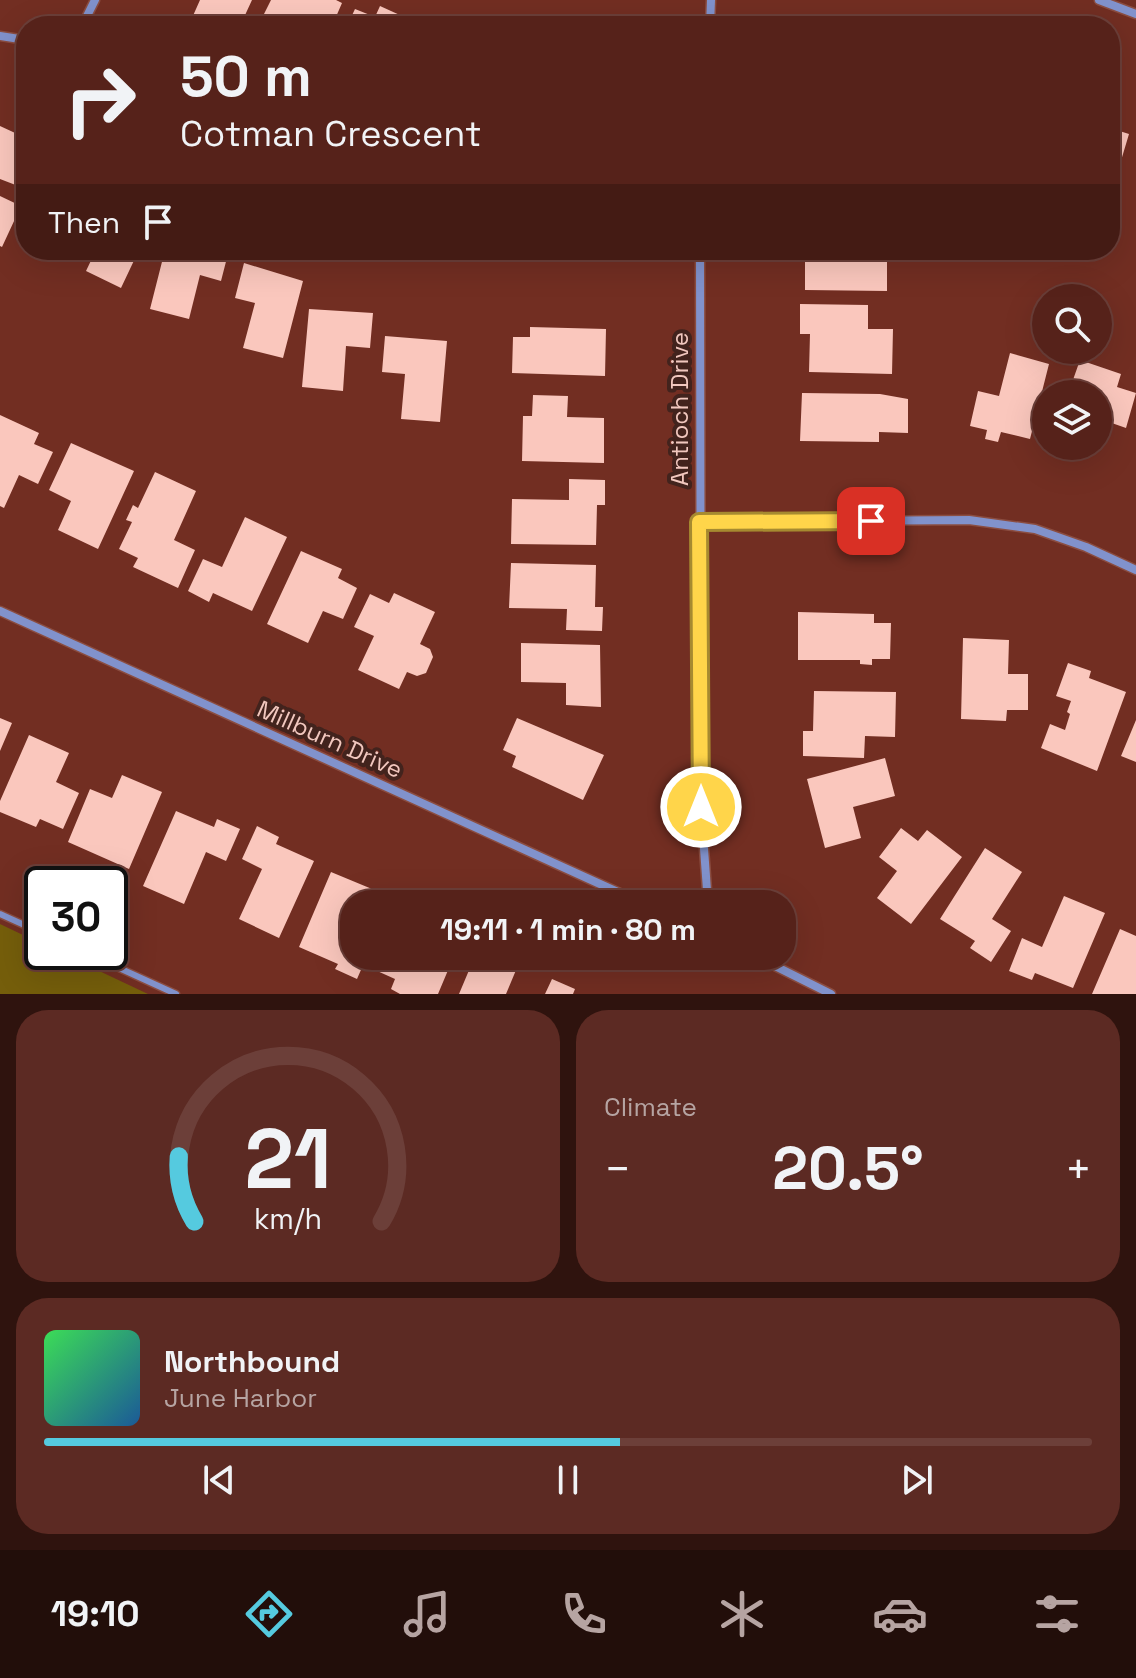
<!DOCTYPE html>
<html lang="en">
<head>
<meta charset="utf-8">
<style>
  body { margin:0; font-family:"Space Grotesk",sans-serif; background:#5c2a23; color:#f1f3f6; height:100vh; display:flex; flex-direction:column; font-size:30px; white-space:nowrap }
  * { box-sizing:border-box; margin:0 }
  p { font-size:26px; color:#b6a4a2 }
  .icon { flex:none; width:44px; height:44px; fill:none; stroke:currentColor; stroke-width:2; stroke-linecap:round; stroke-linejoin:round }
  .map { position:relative; height:994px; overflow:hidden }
  .side { display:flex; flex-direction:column; gap:16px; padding:16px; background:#2f130e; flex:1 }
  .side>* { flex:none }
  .hud { position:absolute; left:16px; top:16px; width:1104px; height:244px; border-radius:32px; box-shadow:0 8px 32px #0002,0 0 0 2px #6c3f39; background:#56221a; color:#f1f3f6; overflow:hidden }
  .buttons { position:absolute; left:1032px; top:284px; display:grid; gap:16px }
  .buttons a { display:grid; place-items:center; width:80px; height:80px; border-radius:50%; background:#56221a; box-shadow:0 8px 32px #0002,0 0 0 2px #6c3f39; font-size:40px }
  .speed { position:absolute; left:24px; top:866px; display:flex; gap:16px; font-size:40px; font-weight:700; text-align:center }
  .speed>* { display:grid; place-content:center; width:104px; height:104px; border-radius:50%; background:#56221a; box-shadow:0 8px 32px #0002,0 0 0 2px #6c3f39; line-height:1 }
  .speed .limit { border:4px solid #111; border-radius:12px; background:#fff; color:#111 }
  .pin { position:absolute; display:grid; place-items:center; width:68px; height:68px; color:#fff; margin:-34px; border-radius:16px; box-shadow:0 4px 12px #0006 }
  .me { position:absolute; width:88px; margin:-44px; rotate:0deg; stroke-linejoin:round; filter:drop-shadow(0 0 6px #0008) }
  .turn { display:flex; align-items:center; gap:28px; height:168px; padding:0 32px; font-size:36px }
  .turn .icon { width:104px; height:104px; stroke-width:2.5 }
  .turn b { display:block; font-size:56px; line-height:68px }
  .then { display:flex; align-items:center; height:76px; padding:0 32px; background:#0003; gap:16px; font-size:30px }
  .big { font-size:60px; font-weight:700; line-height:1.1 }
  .side .card { flex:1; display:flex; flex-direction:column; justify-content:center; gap:12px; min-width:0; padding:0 28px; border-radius:32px; background:#5c2a23 }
  .side .dial { align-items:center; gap:0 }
  .dial svg { height:208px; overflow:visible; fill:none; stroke:#6c3f39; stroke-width:7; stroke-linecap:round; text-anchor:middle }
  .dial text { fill:#f1f3f6; stroke:none }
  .song { display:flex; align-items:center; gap:24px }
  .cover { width:96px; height:96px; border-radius:12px; background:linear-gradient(135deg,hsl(130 70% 55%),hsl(210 70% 35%)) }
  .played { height:8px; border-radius:4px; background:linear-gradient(90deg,#55cadf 55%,#6c3f39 55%) }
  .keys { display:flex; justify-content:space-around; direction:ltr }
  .heat { display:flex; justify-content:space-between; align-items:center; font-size:44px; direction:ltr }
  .side .tiles { flex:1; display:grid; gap:16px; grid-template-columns:1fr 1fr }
  .card:last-child { grid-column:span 2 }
  .trip { position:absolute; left:340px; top:890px; width:456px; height:80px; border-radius:32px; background:#56221a; box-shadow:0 8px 32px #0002,0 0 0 2px #6c3f39; font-weight:700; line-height:80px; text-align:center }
  .tab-bar { display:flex; height:128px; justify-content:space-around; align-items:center; background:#220e0a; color:#b6a4a2 }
  .tab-bar .icon { width:56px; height:56px }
  .tab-bar .current { color:#55cadf }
  .tab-bar b { font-size:36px; color:#f1f3f6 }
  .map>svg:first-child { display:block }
  .green { fill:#755e0b }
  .building { fill:#fac7bd }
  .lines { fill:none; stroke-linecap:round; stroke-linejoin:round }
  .service-casing { stroke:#8b4d41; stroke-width:9 }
  .minor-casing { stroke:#8b4d41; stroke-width:11 }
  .service { stroke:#8192cc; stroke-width:6 }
  .minor { stroke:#8192cc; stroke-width:8 }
  .route-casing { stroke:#a68a30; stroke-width:20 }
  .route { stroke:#ffd54a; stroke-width:14 }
  .labels { text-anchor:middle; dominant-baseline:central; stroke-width:8; stroke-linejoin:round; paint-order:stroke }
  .street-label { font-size:24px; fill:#f1c7be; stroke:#42231d }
</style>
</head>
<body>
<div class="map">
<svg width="1136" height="994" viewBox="0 0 1136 994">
  <rect width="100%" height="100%" fill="#722e22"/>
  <!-- green -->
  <path class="green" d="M 0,924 L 42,944 L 42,952 L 59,952 L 148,994 L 0,994 Z"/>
  <!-- building -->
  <path class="building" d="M 200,0 L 252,0 L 240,26 L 210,26 L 192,18 Z
    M 271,0 L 336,0 L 342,3 L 332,26 L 258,26 Z
    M 380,6 L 424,26 L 347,26 L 355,9 L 375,17 Z
    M 0,126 L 26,138 L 26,189 L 0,179 Z
    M 1110,128 L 1129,134 L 1111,194 L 1110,194 Z
    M 0,196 L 21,206 L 2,247 L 0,246 Z
    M 96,250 L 139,250 L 121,288 L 86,271 Z
    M 165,250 L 229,250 L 221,281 L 200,275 L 189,319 L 150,309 Z
    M 805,250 L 887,250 L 887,291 L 805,290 Z
    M 244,263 L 303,281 L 283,358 L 243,348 L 255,303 L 235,298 Z
    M 800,304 L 868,305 L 868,329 L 893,329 L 892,374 L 809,372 L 810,334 L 800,334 Z
    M 309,309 L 373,313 L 370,348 L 346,346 L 343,391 L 302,387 Z
    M 530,327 L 606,329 L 605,376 L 512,373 L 513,337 L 530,337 Z
    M 385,336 L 447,341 L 440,422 L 401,419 L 405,374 L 382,372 Z
    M 1010,353 L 1049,364 L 1030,439 L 1001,432 L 998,442 L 985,439 L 987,430 L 970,426 L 978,391 L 999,396 Z
    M 1080,360 L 1121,374 L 1117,387 L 1136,393 L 1126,428 L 1106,421 L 1099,445 L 1098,394 L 1068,394 Z
    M 802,393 L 880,394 L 908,399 L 908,433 L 879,432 L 879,442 L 800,441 Z
    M 533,395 L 568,396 L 567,417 L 604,418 L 604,463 L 522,461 L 523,416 L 532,416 Z
    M 0,415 L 39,433 L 34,444 L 53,452 L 38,484 L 19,475 L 4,508 L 0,506 Z
    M 71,443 L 134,471 L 98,549 L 58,530 L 71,501 L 49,490 Z
    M 1071,446 L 1098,446 L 1095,454 Z
    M 155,472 L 196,491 L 174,540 L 195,550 L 178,588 L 133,567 L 138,558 L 119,549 L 132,522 L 126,520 L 133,505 L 138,508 Z
    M 569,479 L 605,480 L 605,505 L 597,505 L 596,545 L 511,544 L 512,499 L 569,500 Z
    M 245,517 L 287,537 L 252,611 L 213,593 L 209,602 L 188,591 L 203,559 L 222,567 Z
    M 301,551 L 342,569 L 338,578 L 357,588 L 343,619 L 323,611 L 308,643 L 267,624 Z
    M 511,563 L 596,565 L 595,607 L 603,607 L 602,631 L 566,630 L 567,609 L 509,608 Z
    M 394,593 L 435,612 L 420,644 L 430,649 L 433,657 L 426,673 L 417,676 L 407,672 L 399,689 L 358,670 L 374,636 L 354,627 L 370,594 L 389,603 Z
    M 798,612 L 874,614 L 874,623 L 891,623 L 890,659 L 872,659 L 872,665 L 860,664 L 860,660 L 798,660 Z
    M 963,638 L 1009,640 L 1008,674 L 1028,674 L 1028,710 L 1007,710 L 1006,721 L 961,719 Z
    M 521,643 L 600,645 L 601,707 L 566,705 L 566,683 L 521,682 Z
    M 1068,663 L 1091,671 L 1089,678 L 1126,692 L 1097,771 L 1041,748 L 1050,724 L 1065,730 L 1070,714 L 1067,712 L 1071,701 L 1056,696 Z
    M 814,691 L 896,692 L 895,737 L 865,736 L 864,758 L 803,756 L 803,731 L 813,731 Z
    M 0,718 L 12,723 L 0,751 Z
    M 517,718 L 604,755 L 583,800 L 512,767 L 516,756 L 503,750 Z
    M 1136,720 L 1136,762 L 1121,756 Z
    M 29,735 L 69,753 L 56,782 L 79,793 L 63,829 L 40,819 L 36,827 L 0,812 L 0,801 Z
    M 885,758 L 895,796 L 853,807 L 861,838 L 825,848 L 807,779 Z
    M 122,775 L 162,792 L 129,869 L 68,842 L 90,789 L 112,798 Z
    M 176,811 L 214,827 L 217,819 L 240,829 L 226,861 L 206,852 L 184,904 L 143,886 Z
    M 257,826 L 279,837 L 276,844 L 314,861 L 279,938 L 239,919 L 262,869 L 242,859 Z
    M 901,828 L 918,841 L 927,830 L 962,857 L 911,924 L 877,898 L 897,871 L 879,857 Z
    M 985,848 L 1022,872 L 992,919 L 1011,931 L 991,962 L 970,948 L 975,941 L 940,919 Z
    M 331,872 L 372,889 L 365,904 L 354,904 L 354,956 L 367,956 L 357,979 L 335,969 L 338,964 L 299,947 Z
    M 1064,896 L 1105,913 L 1073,988 L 1035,973 L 1032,980 L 1009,971 L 1022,938 L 1042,947 Z
    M 1120,929 L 1136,936 L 1136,994 L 1092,994 Z
    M 382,956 L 454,956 L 438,994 L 400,994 L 391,989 L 395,979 L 375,970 Z
    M 475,956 L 502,956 L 519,963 L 506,994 L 459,994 Z
    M 552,979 L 575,989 L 573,994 L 545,994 Z"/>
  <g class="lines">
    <!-- service casing -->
    <g class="service-casing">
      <path id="service" d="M 0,914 L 42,933
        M 84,952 L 176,994"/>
    </g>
    <!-- minor casing -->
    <g class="minor-casing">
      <path id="minor" d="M 1099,0 L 1136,14
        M 82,26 L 95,0
        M 710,26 L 711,0
        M 0,36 L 26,40
        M 525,250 L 628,255 L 675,250
        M 700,250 L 701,807 L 708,904
        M 699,522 L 969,520 L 1035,529 L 1086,547 L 1136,570
        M 0,611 L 644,904
        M 755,956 L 831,994"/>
    </g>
    <!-- service -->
    <use href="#service" class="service"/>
    <!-- minor -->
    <use href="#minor" class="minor"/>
  </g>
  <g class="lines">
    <!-- route casing -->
    <g class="route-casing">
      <path id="route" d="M 701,807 L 699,522 L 871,521"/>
    </g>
    <!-- route -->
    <use href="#route" class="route"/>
  </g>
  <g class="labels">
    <!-- street labels -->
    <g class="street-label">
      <text transform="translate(679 409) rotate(-90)">Antioch Drive</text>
      <text transform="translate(330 739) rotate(24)">Millburn Drive</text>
    </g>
  </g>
</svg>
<div class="buttons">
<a><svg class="icon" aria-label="search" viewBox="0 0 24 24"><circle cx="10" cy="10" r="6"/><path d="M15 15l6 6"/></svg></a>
<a><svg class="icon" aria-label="layers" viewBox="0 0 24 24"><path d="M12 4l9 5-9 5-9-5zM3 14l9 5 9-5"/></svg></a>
</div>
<div class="speed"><div class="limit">30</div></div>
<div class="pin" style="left:871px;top:521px;background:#d93025"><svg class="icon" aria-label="arrive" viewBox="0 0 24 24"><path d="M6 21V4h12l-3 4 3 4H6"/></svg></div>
<svg class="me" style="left:701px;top:807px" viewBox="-20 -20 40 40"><circle r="17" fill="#ffd54a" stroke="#fff" stroke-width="3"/><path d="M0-11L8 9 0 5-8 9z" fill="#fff"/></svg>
<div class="trip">19:11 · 1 min · 80 m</div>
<div class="hud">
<div class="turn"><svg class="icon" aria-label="right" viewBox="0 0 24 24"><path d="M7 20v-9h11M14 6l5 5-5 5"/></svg><div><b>50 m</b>Cotman Crescent</div></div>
<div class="then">Then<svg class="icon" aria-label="arrive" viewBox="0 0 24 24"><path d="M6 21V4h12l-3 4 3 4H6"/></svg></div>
</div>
</div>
<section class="side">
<div class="tiles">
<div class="card dial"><svg viewBox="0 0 100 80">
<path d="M14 69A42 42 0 1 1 86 69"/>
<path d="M14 69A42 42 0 0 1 8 44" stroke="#55cadf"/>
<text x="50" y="56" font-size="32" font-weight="700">21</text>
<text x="50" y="72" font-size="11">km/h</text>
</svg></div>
<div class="card"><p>Climate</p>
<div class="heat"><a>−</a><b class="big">20.5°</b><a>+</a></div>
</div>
<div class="card">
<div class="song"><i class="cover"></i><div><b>Northbound</b><p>June Harbor</p></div></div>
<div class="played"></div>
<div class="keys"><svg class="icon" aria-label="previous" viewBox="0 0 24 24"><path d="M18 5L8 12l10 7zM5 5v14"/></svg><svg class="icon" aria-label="pause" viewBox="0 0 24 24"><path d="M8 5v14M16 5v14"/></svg><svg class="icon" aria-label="next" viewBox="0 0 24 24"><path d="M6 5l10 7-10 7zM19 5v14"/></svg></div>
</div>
</div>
</section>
<nav class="tab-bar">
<b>19:10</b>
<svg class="icon current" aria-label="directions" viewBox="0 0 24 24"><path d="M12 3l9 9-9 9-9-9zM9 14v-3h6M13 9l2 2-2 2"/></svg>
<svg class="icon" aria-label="music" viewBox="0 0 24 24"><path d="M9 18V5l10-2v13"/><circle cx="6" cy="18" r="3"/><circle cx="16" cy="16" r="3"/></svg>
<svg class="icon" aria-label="phone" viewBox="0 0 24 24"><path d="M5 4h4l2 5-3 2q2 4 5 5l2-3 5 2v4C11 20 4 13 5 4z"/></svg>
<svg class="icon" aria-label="climate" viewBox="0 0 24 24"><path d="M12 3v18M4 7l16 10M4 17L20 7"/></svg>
<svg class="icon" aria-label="car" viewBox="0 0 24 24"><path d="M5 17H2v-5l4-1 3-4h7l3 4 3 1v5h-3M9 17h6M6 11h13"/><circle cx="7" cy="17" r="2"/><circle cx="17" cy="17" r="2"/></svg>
<svg class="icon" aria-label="filters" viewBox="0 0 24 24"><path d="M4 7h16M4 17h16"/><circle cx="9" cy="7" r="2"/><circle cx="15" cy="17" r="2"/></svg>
</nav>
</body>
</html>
